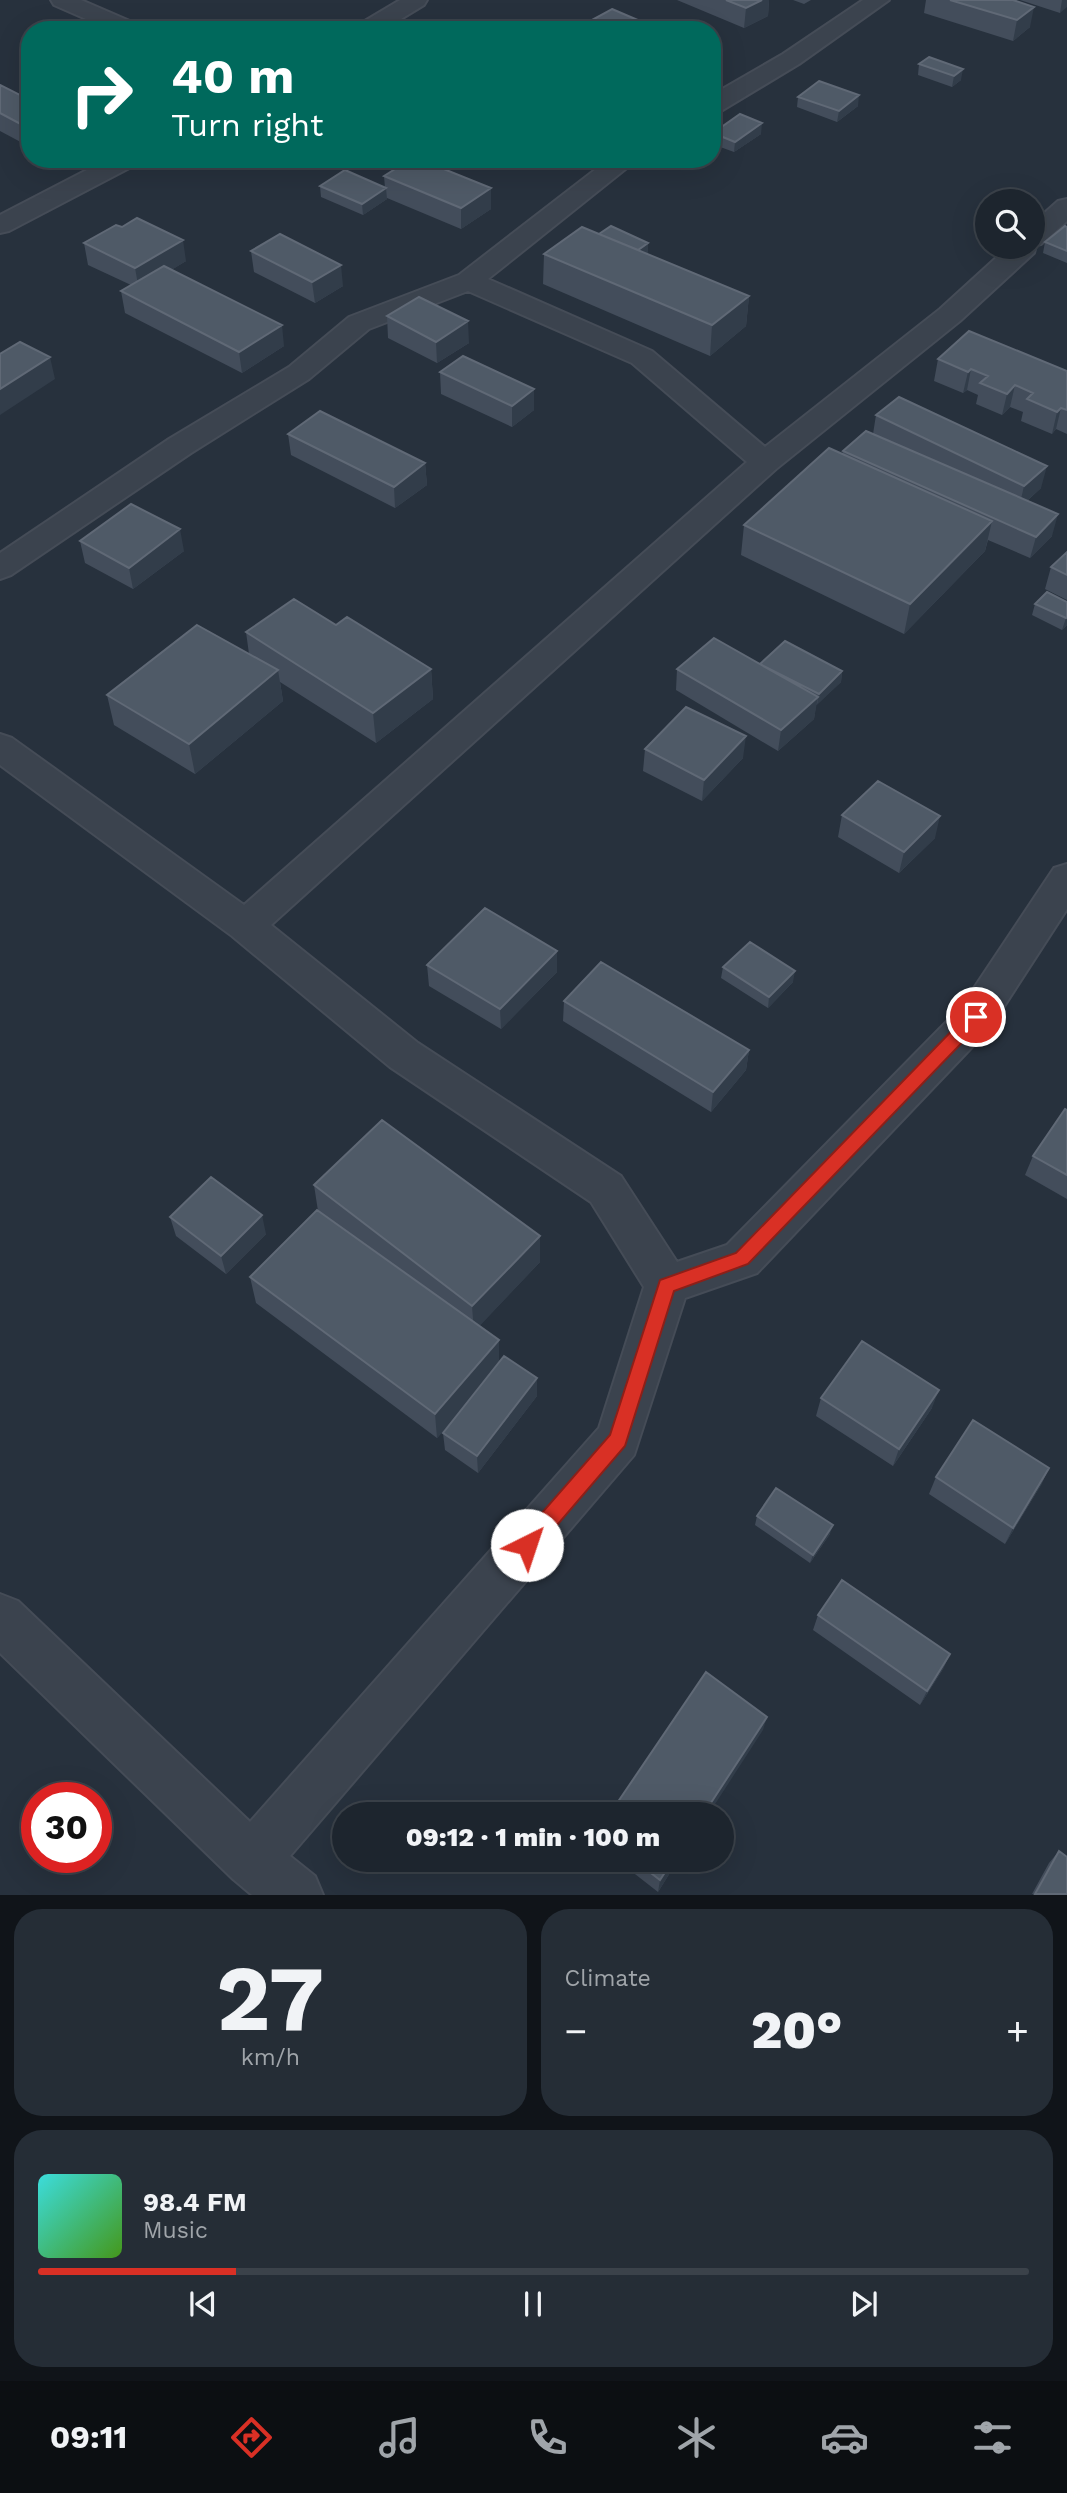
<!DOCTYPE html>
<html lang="en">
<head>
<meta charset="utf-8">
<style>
  body { margin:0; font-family:"Work Sans",sans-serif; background:#252d36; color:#f1f3f6; height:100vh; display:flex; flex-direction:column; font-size:26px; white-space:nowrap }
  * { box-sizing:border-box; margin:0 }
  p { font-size:23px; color:#a0a5aa }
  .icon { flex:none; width:38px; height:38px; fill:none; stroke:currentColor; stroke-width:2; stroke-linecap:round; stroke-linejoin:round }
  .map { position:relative; height:1895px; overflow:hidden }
  .drawer { display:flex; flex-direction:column; gap:14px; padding:14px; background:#101419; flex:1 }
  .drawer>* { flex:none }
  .top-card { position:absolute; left:21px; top:21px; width:700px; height:147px; border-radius:28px; box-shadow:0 7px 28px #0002,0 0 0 2px #3b424a; background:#00695c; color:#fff; overflow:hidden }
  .buttons { position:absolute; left:975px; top:189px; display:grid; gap:14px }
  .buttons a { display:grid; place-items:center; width:70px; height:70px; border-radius:50%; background:#1d252e; box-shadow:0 7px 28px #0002,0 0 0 2px #3b424a; font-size:35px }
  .speed { position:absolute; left:21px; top:1782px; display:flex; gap:14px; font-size:35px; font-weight:700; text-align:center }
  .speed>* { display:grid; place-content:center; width:91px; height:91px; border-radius:50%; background:#1d252e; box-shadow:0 7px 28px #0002,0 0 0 2px #3b424a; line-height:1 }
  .speed .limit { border:10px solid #d22; background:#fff; color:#111 }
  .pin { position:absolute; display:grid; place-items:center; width:60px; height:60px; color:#fff; margin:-30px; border:4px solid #fff; border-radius:50%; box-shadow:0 2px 7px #0007 }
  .me { position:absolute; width:77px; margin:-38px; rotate:41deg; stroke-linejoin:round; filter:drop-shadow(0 0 5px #0008) }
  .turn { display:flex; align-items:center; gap:24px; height:147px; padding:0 35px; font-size:32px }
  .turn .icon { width:91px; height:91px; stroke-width:2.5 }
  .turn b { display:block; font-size:49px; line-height:60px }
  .big { font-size:52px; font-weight:800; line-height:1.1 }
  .drawer .tile { flex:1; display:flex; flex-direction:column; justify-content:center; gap:10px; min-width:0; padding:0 24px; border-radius:28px; background:#252d36 }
  .drawer .dial { align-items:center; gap:0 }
  .dial b { font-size:91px; line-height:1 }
  .song { display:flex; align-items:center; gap:21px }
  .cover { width:84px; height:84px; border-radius:10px; background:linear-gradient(135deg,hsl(180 70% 55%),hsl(100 70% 35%)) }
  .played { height:7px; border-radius:4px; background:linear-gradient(90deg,#d93025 20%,#3b424a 20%) }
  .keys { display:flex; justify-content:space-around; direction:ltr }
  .heat { display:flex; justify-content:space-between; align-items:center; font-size:38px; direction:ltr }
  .drawer .tiles { flex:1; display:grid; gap:14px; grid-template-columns:1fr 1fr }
  .tile:last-child { grid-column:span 2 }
  .trip { position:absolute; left:332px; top:1802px; width:402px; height:70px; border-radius:35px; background:#1d252e; box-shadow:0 7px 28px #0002,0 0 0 2px #3b424a; font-weight:800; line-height:70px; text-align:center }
  .tab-bar { display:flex; height:112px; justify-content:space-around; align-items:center; background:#0c0f12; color:#a0a5aa }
  .tab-bar .icon { width:49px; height:49px }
  .tab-bar .selected { color:#d93025 }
  .tab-bar b { font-size:32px; color:#f1f3f6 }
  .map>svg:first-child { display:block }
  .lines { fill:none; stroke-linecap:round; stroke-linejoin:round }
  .street-casing { stroke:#454c57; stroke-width:4 }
  .street { fill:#3b434e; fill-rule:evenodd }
  .wall { fill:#434d5b }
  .shaded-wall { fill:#323d4a }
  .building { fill:#4f5a67; stroke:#606976; stroke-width:2 }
  .route { fill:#d93025; stroke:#8d1f18; stroke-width:2 }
</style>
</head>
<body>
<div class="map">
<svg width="1067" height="1895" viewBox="0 0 1067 1895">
  <rect width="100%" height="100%" fill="#27313d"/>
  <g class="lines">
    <!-- street casing -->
    <g class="street-casing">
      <path id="street" d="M 51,0 L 81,0 L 139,25 L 143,30 L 111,30 L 54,5 Z
        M 400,0 L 427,0 L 424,5 L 383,30 L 354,30 L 358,25 Z
        M 863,0 L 889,0 L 799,64 L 721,111 L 712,113 L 712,95 L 783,54 Z
        M 108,159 L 141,159 L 137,164 L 9,231 L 0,233 L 0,215 Z
        M 609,159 L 638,159 L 488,279 L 652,351 L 765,447 L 940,309 L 1008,247 L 1032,247 L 1032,224 L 1058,201 L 1067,199 L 1067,221 L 1041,244 L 1036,245 L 1034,253 L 960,321 L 776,469 L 271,925 L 418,1043 L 621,1176 L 677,1262 L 727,1245 L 962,1006 L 1054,868 L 1067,864 L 1067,909 L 990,1028 L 757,1273 L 685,1298 L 634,1455 L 290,1856 L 315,1876 L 323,1895 L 252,1895 L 233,1879 L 0,1653 L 0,1594 L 18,1601 L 250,1822 L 599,1428 L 644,1287 L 591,1202 L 390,1067 L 232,936 L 0,765 L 0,734 L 12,738 L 244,905 L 747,462 L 632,363 L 468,291 L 369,329 L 309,379 L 191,453 L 11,575 L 0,579 L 0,553 L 169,439 L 289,367 L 349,317 L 459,275 Z"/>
    </g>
    <!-- street -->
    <use href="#street" class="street"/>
  </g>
  <!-- wall -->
  <path class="wall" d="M 677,0 L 769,0 L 768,16 L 744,28 Z
    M 793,0 L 811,0 L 804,4 Z
    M 926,0 L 1013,0 L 1030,27 L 1013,41 L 924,13 Z
    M 1020,0 L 1067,0 L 1060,13 Z
    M 592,20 L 661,30 L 567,30 L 592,26 Z
    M 929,57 L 961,80 L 952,87 L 918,75 L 919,64 Z
    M 0,85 L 30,100 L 30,147 L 0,131 Z
    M 798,97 L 858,106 L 837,122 L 797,107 Z
    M 713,133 L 761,134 L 734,152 L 712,144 Z
    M 384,176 L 491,209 L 461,229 L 387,198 L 387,199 L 363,215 L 321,197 L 320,186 L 385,188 Z
    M 1067,227 L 1067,263 L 1043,253 L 1045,242 Z
    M 84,243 L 186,261 L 171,270 L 284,346 L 242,373 L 125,313 L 121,291 L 131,285 L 88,265 Z
    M 251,251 L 343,286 L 315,303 L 254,272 Z
    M 544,254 L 648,254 L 749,296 L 746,326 L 710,356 L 543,284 Z
    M 387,316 L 469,343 L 437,363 L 388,338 Z
    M 938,359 L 1067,371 L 1067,434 L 1056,429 L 1052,434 L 1021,421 L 1023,412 L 1010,407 L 1002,415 L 976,404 L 978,395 L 967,390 L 963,393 L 934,381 Z
    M 440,372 L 534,410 L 512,427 L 441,394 Z
    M 876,415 L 1041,488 L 1027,501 L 1052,536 L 1030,558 L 988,540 L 985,551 L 904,634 L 741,555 L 744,525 L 842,454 L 843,451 L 873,434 Z
    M 288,434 L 425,463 L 427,485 L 395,508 L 291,455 Z
    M 80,541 L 184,551 L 133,589 L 85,563 Z
    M 1067,552 L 1067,600 L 1045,589 L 1051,567 Z
    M 1067,602 L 1067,625 L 1062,630 L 1032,615 L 1035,604 Z
    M 336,625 L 431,669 L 433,699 L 376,743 L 280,682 L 283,701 L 195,774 L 114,725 L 107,695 L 249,654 L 246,632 Z
    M 760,664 L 842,671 L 841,682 L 816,705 L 814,719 L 778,751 L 676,690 L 677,669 L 760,665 Z
    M 645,749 L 743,758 L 702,801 L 643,771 Z
    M 842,815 L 935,838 L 899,873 L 838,837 Z
    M 557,951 L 557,972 L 501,1029 L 429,986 L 427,965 Z
    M 723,967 L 793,982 L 768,1008 L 721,978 Z
    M 564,1001 L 749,1050 L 746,1070 L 711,1112 L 563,1021 Z
    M 1067,1110 L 1067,1199 L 1025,1175 L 1033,1156 Z
    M 314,1185 L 540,1262 L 479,1326 L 499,1362 L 537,1378 L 537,1396 L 478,1473 L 445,1450 L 443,1433 L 465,1406 L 437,1438 L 256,1303 L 250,1277 L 318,1211 Z
    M 170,1217 L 266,1234 L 226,1274 L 176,1236 Z
    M 821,1398 L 932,1408 L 893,1466 L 816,1416 Z
    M 1049,1468 L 1041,1485 L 1005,1544 L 929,1494 L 936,1477 Z
    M 757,1516 L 830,1534 L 810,1563 L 755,1525 Z
    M 818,1615 L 950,1654 L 943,1669 L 920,1705 L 813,1630 Z
    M 1059,1851 L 1067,1894 L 1032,1894 L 1049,1863 Z
    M 617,1860 L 678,1860 L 658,1892 Z"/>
  <!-- shaded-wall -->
  <path class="shaded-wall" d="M 762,0 L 769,0 L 768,16 L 744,28 L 746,8 Z
    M 1062,0 L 1067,0 L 1067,7 L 1060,13 Z
    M 1034,7 L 1030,27 L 1013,41 L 1017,20 Z
    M 963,69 L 961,80 L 952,87 L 954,76 Z
    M 859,95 L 858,106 L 837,122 L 839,111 Z
    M 762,123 L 761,134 L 734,152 L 735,142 Z
    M 386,188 L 387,199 L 363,215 L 362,204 Z
    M 491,188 L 491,209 L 461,229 L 461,208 Z
    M 183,240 L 186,261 L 139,290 L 135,268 Z
    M 648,243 L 648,254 L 625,258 Z
    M 341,265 L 343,286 L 315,303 L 312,282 Z
    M 749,296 L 746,326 L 710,356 L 712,325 Z
    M 468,321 L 469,343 L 437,363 L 436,342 Z
    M 282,325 L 284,346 L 242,373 L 239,352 Z
    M 50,357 L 55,379 L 0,415 L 0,389 Z
    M 971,369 L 967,390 L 963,393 L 968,372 Z
    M 1015,385 L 1010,407 L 1002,415 L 1007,394 Z
    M 534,389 L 534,410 L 512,427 L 512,406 Z
    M 1061,408 L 1056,429 L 1052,434 L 1057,412 Z
    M 425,463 L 427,485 L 395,508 L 394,487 Z
    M 1047,466 L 1041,488 L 1019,508 L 1024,486 Z
    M 1058,514 L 1052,536 L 1030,558 L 1036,537 Z
    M 992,521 L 985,551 L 904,634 L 910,604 Z
    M 180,529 L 184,551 L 133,589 L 129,568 Z
    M 1067,617 L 1067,625 L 1062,630 L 1066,618 Z
    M 431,669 L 433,699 L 376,743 L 373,713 Z
    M 278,670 L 283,701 L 195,774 L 189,744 Z
    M 842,671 L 841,682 L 817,705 L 819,694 Z
    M 818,697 L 814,719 L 778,751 L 781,730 Z
    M 746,736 L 743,758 L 702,801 L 704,780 Z
    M 940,816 L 935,838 L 899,873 L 904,852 Z
    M 557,951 L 557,972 L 501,1029 L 500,1009 Z
    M 795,971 L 793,982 L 768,1008 L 769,997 Z
    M 749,1050 L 746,1070 L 711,1112 L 713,1092 Z
    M 262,1215 L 266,1234 L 226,1274 L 221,1256 Z
    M 540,1236 L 540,1262 L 474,1332 L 472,1306 Z
    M 499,1340 L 499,1366 L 437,1438 L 435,1414 Z
    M 537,1378 L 537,1396 L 478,1473 L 477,1456 Z
    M 939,1390 L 932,1408 L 893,1466 L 899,1449 Z
    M 1049,1468 L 1041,1485 L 1005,1544 L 1013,1528 Z
    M 833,1525 L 830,1534 L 810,1563 L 813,1555 Z
    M 950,1654 L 943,1669 L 920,1705 L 927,1691 Z
    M 767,1717 L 763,1730 L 708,1815 L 703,1815 Z
    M 673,1860 L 678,1860 L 658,1892 L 660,1880 Z"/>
  <!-- building -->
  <path class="building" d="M 726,0 L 762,0 L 746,8 Z
    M 950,0 L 1013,0 L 1034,7 L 1017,20 Z
    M 612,9 L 661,30 L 614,30 L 592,20 Z
    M 582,22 L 601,30 L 567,30 Z
    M 929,57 L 963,69 L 954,76 L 919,64 Z
    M 819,81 L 859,95 L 839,111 L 798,97 Z
    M 0,85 L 30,100 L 30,129 L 0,113 Z
    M 740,114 L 762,123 L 735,142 L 713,133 Z
    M 411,159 L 419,159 L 491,188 L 461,208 L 384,176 Z
    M 345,170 L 386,188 L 362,204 L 320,186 Z
    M 137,218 L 183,240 L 135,268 L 84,243 L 116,225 L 122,227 Z
    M 611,226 L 648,243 L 638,250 L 599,234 Z
    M 1065,226 L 1067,227 L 1067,251 L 1045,242 Z
    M 582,227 L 749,296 L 712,325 L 544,254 Z
    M 280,234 L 341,265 L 312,282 L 251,251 Z
    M 164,266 L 282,325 L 239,352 L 121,291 Z
    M 419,297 L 468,321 L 436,342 L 387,316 Z
    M 969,331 L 1067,371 L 1067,410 L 1061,408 L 1057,412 L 1027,399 L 1033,393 L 1015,385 L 1007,394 L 980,383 L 988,376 L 971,369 L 968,372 L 938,359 Z
    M 20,342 L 50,357 L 0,389 L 0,354 Z
    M 463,356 L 534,389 L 512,406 L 440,372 Z
    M 899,397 L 1047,466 L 1024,486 L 876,415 Z
    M 320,411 L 425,463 L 394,487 L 288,434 Z
    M 866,431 L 1058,514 L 1036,537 L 843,451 Z
    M 829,448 L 992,521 L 910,604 L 744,525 Z
    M 131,504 L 180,529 L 129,568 L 80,541 Z
    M 1067,552 L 1067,575 L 1051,567 Z
    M 1047,592 L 1067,602 L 1067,617 L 1066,618 L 1035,604 Z
    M 294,599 L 336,625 L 347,617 L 431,669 L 373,713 L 246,632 Z
    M 197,625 L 278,670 L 189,744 L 107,695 Z
    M 714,638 L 818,697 L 781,730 L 677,669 Z
    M 785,641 L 842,671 L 819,694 L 760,664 Z
    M 686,707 L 746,736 L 704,780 L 645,749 Z
    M 878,781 L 940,816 L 904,852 L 842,815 Z
    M 485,908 L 557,951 L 500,1009 L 427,965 Z
    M 750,942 L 795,971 L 769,997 L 723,967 Z
    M 601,962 L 749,1050 L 713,1092 L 564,1001 Z
    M 1065,1109 L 1067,1110 L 1067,1175 L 1033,1156 Z
    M 382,1120 L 540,1236 L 472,1306 L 314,1185 Z
    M 211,1177 L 262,1215 L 221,1256 L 170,1217 Z
    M 317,1210 L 499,1340 L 435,1414 L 250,1277 Z
    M 862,1341 L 939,1390 L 899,1449 L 821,1398 Z
    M 504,1356 L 537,1378 L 477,1456 L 443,1433 Z
    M 973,1420 L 1049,1468 L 1013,1528 L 936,1477 Z
    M 776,1488 L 833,1525 L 813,1555 L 757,1516 Z
    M 842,1580 L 950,1654 L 927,1691 L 818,1615 Z
    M 706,1672 L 767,1717 L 703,1815 L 609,1815 Z
    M 1059,1851 L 1067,1857 L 1067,1894 L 1035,1894 Z
    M 634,1860 L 673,1860 L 660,1880 Z"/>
  <!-- route -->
  <path class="route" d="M 976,1011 L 982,1012 L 984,1017 L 982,1022 L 748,1264 L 674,1291 L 625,1446 L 534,1552 L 527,1554 L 520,1552 L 517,1545 L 520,1538 L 610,1435 L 660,1280 L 736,1253 L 970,1012 Z"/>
</svg>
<div class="buttons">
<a><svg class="icon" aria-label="search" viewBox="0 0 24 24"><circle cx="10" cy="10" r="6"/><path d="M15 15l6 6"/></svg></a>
</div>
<div class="speed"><div class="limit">30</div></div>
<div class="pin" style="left:976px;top:1017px;background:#d93025"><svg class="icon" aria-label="arrive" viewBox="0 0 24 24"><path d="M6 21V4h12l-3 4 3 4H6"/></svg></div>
<svg class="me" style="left:527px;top:1545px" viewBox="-20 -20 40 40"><circle r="19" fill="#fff"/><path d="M0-13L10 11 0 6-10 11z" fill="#d93025"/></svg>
<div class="trip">09:12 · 1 min · 100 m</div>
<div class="top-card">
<div class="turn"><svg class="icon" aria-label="right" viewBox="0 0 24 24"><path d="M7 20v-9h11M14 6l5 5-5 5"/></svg><div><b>40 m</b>Turn right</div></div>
</div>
</div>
<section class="drawer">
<div class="tiles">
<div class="tile dial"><b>27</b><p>km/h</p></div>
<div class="tile"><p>Climate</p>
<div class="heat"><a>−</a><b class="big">20°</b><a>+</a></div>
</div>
<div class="tile">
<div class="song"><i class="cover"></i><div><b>98.4 FM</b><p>Music</p></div></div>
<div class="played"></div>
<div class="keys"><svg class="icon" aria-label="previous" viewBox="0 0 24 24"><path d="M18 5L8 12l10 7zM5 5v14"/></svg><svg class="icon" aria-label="pause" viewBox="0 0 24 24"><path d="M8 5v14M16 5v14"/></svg><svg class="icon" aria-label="next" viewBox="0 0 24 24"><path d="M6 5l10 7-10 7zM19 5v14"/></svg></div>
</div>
</div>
</section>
<nav class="tab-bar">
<b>09:11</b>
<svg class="icon selected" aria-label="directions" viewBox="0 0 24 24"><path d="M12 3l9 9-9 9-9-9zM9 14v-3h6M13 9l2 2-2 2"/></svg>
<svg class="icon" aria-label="music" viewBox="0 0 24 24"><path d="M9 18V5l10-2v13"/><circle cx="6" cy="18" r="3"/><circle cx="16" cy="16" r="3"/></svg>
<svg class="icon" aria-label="phone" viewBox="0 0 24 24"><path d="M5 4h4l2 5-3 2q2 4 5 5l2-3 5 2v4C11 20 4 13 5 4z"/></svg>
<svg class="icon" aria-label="climate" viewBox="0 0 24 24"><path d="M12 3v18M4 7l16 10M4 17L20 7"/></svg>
<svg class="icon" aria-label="car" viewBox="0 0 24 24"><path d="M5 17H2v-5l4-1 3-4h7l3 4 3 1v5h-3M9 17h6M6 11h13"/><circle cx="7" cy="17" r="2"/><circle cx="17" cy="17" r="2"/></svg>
<svg class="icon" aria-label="filters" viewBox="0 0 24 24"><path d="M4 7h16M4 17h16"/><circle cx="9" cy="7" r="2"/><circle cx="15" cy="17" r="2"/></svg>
</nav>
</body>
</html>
